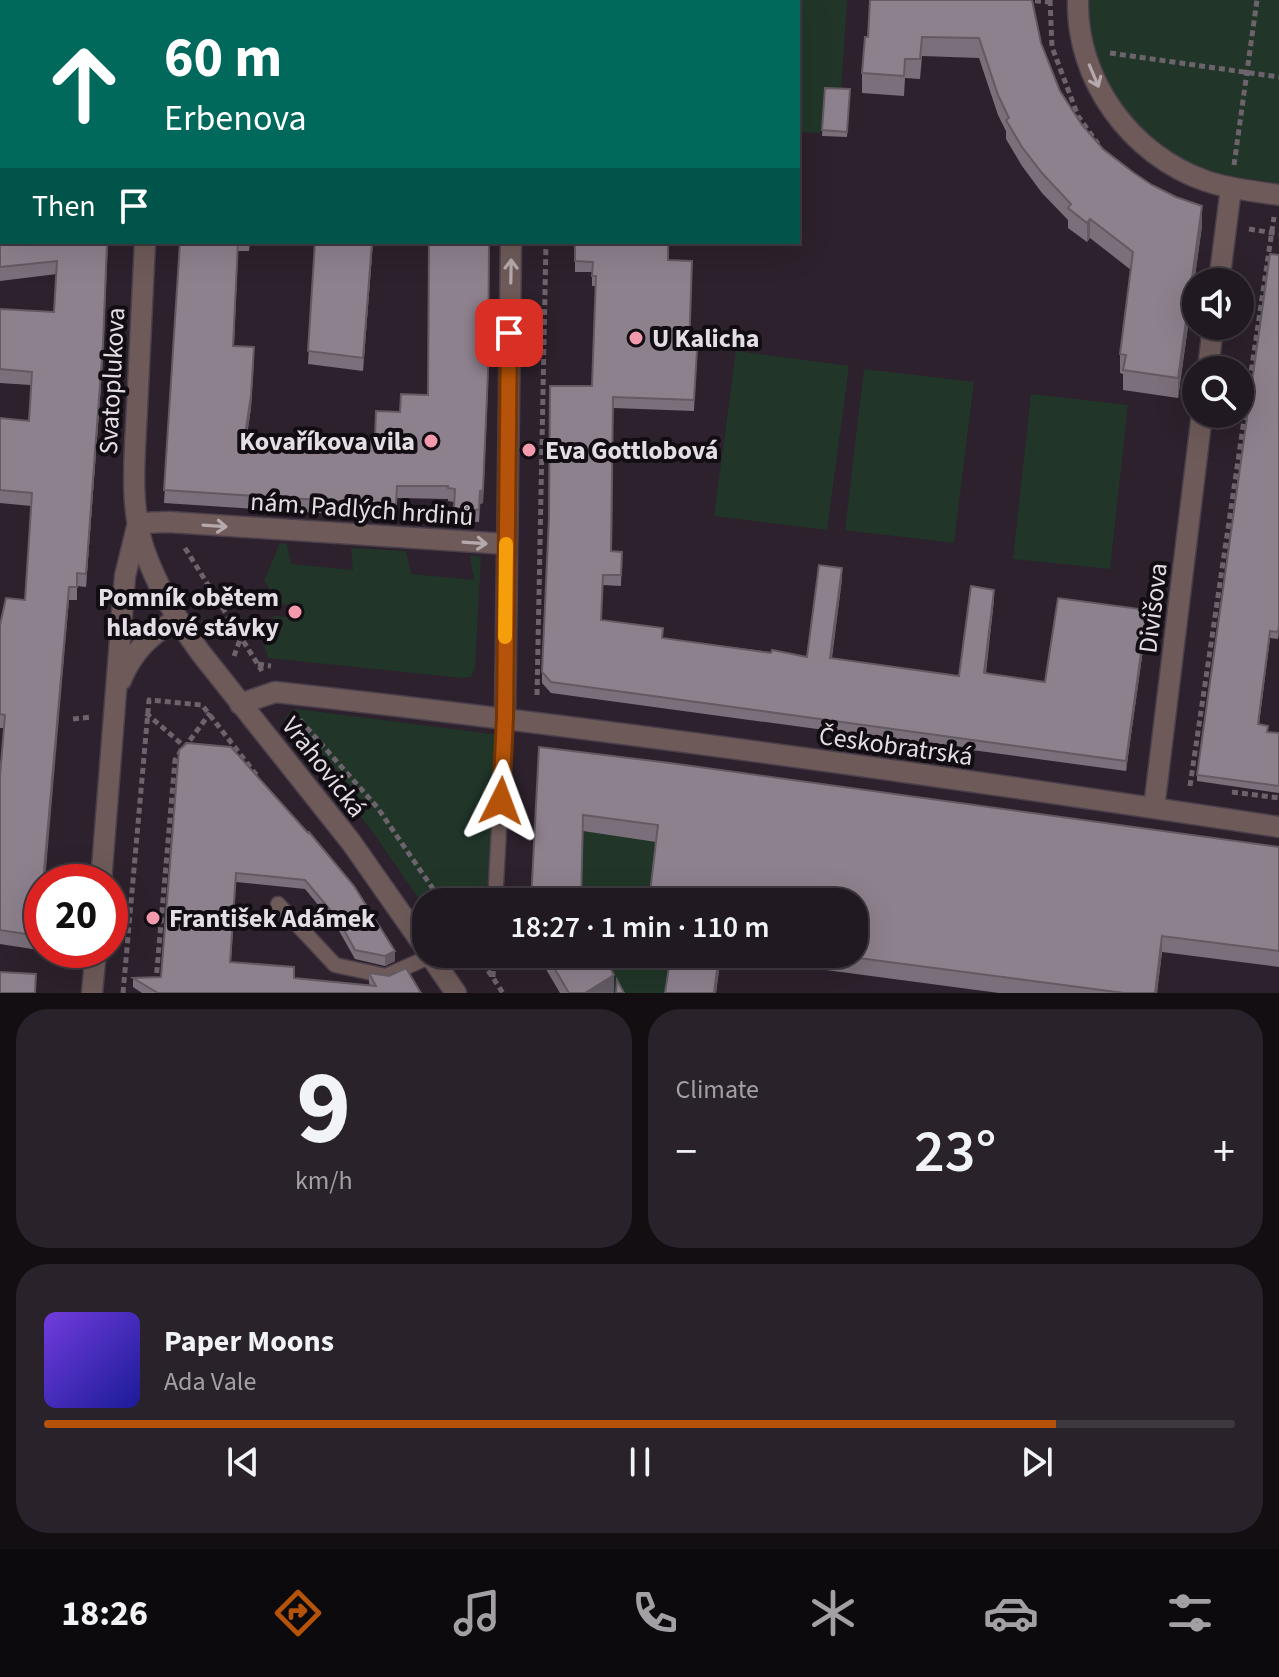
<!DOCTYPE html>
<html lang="en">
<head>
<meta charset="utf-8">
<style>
  body { margin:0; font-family:"Source Sans 3",sans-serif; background:#29222a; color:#f1f3f6; height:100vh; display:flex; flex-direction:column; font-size:30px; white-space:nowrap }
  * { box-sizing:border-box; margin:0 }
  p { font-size:26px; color:#a2a0a5 }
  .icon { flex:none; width:44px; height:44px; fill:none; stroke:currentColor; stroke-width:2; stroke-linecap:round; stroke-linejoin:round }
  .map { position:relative; height:993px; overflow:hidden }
  .details { display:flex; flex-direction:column; gap:16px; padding:16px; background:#120e12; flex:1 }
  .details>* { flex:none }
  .top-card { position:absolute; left:0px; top:0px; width:800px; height:244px; box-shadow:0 8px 32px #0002,0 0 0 2px #3e383f; background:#00695c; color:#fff; overflow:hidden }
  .controls { position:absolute; left:1182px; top:268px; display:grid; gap:16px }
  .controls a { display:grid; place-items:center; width:72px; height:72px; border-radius:50%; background:#211921; box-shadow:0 8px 32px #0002,0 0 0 2px #3e383f; font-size:40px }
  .speed { position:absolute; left:24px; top:864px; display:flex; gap:16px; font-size:40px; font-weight:700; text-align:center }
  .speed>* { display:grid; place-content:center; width:104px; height:104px; border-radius:50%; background:#211921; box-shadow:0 8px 32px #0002,0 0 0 2px #3e383f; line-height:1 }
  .speed .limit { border:12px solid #d22; background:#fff; color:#111 }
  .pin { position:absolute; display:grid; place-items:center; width:68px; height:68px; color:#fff; margin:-34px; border-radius:16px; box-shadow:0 4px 12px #0006 }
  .me { position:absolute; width:88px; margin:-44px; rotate:3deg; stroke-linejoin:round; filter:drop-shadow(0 0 6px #0008) }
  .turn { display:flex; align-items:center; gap:28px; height:168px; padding:0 32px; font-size:36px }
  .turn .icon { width:104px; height:104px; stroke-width:2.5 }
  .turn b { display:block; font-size:56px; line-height:68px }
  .then { display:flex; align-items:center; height:76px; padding:0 32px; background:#0003; gap:16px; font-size:30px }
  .big { font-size:60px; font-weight:600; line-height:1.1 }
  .details .widget { flex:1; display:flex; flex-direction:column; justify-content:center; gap:12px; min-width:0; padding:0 28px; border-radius:32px; background:#29222a }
  .details .dial { align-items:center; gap:0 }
  .dial b { font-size:104px; line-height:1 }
  .song { display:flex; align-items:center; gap:24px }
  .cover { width:96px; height:96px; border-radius:12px; background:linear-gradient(135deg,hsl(260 70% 55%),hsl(240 70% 35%)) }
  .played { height:8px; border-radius:4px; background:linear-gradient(90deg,#b45309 85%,#3e383f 85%) }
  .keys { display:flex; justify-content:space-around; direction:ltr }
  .heat { display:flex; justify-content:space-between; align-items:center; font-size:44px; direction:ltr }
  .details .tiles { flex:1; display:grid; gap:16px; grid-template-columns:1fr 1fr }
  .widget:last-child { grid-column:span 2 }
  .trip { position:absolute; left:412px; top:888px; width:456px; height:80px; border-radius:32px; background:#211921; box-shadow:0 8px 32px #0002,0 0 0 2px #3e383f; font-weight:600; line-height:80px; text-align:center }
  .menu { display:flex; height:128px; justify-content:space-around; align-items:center; background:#0d0a0d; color:#a2a0a5 }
  .menu .icon { width:56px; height:56px }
  .menu .active { color:#b45309 }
  .menu b { font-size:36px; color:#f1f3f6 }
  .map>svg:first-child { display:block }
  .green { fill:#213629 }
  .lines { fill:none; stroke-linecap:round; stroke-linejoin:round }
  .service-casing { stroke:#4a3f4a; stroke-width:17 }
  .minor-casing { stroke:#4a3f4a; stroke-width:23 }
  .tertiary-casing { stroke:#4a3f4a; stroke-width:23 }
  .path { stroke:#6d636d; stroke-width:5; stroke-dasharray:6 4; stroke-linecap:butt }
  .service { stroke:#6e5b59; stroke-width:14 }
  .minor { stroke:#6e5b59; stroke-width:20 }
  .tertiary { stroke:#6e5b59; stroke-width:20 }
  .wall { fill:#7a6f7a }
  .shaded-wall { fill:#635a63 }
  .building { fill:#8e818e; stroke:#635a63; stroke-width:2 }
  .oneway { stroke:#b5a9ad }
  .route-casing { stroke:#753606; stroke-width:20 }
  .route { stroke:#b45309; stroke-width:14 }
  .slow { stroke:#f59e0b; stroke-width:14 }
  .poi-dot { fill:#f39aac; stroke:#110d12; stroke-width:3 }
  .labels { text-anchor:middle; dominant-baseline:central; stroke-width:8; stroke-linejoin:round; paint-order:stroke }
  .poi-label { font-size:26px; font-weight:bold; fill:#e5dde5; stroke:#110d12; text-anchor:start }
  .street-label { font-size:26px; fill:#e5dde5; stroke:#110d12 }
</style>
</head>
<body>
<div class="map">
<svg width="1279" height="993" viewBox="0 0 1279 993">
  <rect width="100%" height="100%" fill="#2c212c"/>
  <!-- green -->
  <path class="green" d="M 674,0 L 847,0 L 841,93 L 824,92 L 821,133 L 798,132 L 798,2 L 674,2 Z
    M 1086,0 L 1279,0 L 1279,183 L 1221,175 L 1165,153 L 1107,94 L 1088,33 Z
    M 736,351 L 849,366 L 827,530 L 714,516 Z
    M 864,369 L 974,382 L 954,543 L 845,530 Z
    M 1031,394 L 1128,405 L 1110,569 L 1013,559 Z
    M 280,543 L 287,544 L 291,564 L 353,570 L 351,548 L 406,551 L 411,574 L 474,580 L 470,556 L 481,556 L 475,668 L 471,677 L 463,678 L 268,658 L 262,638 L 270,626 L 274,616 L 289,617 L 289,619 L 303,619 L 303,604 L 274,605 L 272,592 L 264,581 Z
    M 297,709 L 499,735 L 492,888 L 531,890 L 531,902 L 426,902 L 426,909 L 372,831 L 284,721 L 290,712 Z
    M 571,828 L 659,840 L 650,902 L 579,902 Z
    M 592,954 L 642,954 L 642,958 L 671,960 L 666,993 L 608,993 Z"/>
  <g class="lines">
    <!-- service casing -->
    <g class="service-casing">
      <path id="service" d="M 496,884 L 505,717
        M 278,904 L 335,965 L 386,976 L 431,956"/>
    </g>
    <!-- minor casing -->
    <g class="minor-casing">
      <path id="minor" d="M 1078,0 C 1076,80 1131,155 1206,181 C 1229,189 1254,191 1279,195
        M 515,2 L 515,0
        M 653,2 L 653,0
        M 0,180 L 2,180
        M 1219,282 L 1231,188
        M 1208,370 L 1213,326
        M 121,680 C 133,651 150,635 177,619
        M 240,704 L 275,692 C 610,729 945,776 1279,827
        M 505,717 L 511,242
        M 1154,808 L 1202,414
        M 101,882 L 125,576 L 138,523 L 169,522 L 506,544
        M 92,993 L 96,950"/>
    </g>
    <!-- tertiary casing -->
    <g class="tertiary-casing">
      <path id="tertiary" d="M 156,2 L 156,0
        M 145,242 C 142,297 140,353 137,408 C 135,454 129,505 144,549 C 157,587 177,620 200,652 L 351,842 L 426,949
        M 429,954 L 456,993"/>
    </g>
    <!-- path -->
    <path class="path" d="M 1025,0 L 1050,2
      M 1050,0 L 1052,47 L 1078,116 L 1098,144
      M 1110,53 L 1279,77
      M 0,138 L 2,137
      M 1234,165 L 1257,0
      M 1249,229 L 1279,234
      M 185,548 L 262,671
      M 234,656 L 241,637
      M 258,664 L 271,666
      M 537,695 L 546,242
      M 146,713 L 185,747 L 210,713
      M 73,719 L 92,717
      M 300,720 L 377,807 L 442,902
      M 1190,786 L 1274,217
      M 1232,792 L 1279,798
      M 477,954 L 503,993
      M 493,977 L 494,954
      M 123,993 L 149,700 L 202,705 L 258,777
      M 155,993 L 175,760 L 180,752"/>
    <!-- service -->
    <use href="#service" class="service"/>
    <!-- minor -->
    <use href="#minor" class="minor"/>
    <!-- tertiary -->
    <use href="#tertiary" class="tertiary"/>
  </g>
  <!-- wall -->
  <path class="wall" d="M 195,0 L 493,0 L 493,2 L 195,2 Z
    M 870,0 L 1041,43 L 1060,91 L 1082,125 L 1103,149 L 1202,226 L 1178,398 L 1123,390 L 1123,374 L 1120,373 L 1120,354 L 1131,270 L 1090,238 L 1087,242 L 1068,228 L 1068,220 L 1042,193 L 1022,166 L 1006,139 L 1006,131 L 998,115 L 979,58 L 922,56 L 920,79 L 905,78 L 904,96 L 862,93 L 862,73 L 868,37 Z
    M 0,30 L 2,30 L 2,135 L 0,135 Z
    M 825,88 L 850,89 L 847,137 L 822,136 Z
    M 0,204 L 108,242 L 103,358 L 86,587 L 77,586 L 77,600 L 69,600 L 42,882 L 42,913 L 39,950 L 0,944 L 0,776 L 4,728 L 0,728 L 0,625 L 25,600 L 31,506 L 0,503 L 0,418 L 29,421 L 31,385 L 0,383 L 0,309 L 54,312 L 57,274 L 0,281 Z
    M 180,242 L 250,242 L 249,251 L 238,251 L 234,346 L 254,360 L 251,408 L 247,435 L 308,441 L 375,438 L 400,412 L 428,395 L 488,384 L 483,503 L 480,504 L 479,522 L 454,521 L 454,502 L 448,501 L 448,499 L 397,498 L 396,518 L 164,503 Z
    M 315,242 L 373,242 L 363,371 L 308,364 Z
    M 575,242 L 668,260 L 689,350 L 697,350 L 694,411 L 613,408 L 612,551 L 622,552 L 621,586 L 603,585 L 601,620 L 663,638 L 807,657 L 842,579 L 832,658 L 959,676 L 994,600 L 986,673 L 1045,682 L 1147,621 L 1126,771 L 551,693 L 542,683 L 542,672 L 592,386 L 596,286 L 592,286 L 592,272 L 575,272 Z
    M 1279,255 L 1279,631 L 1278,639 L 1270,638 L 1259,724 L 1268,732 L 1279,733 L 1279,793 L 1197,781 L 1197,775 Z
    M 539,747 L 1279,847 L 1279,967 L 1162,952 L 1157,993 L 999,993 L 721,956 L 716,993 L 665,993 L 670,961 L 644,958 L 644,954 L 854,954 L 656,842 L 583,831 Z
    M 179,750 L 395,961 L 385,966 L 355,959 L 338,929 L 305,889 L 236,882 L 231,962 L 294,978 L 370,985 L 369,983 L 369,973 L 421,993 L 142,993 L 133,987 L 133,978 L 161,977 Z
    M 537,954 L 602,954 L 614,992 L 613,993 L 560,993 Z"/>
  <!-- shaded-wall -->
  <path class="shaded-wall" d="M 1202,206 L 1202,226 L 1178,398 L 1178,378 Z
    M 1090,219 L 1090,238 L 1087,242 L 1087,223 Z
    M 107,242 L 103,358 L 86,587 L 86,574 Z
    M 372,242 L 373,242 L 363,371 L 363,358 Z
    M 254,347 L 251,408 L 245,448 L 245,435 Z
    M 488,384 L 483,503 L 480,504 L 479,522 L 480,491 Z
    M 842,568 L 842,579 L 830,669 L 830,658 Z
    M 69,587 L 69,600 L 45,882 L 43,882 Z
    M 994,590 L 994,600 L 984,684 L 984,673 Z
    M 1147,610 L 1147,621 L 1126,771 L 1126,761 Z
    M 1270,631 L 1270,638 L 1258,731 L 1258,724 Z
    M 42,899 L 42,913 L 39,950 L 39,936 Z
    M 1162,936 L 1162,952 L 1157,993 L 1155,993 Z
    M 395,951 L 395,961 L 385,966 L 385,956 Z
    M 719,954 L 721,954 L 716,993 L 714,993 Z
    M 614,975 L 614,992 L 613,993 L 585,993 Z"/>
  <!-- building -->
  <path class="building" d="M 60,0 L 113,0 L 113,2 L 60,2 Z
    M 195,0 L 256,0 L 256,2 L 195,2 Z
    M 344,0 L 493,0 L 493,2 L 344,2 Z
    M 870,0 L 1032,0 L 1041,43 L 1060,91 L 1082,125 L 1103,149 L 1134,173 L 1152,185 L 1176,197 L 1202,206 L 1178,378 L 1123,370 L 1126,355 L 1120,354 L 1133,252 L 1090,219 L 1087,223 L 1068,208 L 1071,204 L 1042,173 L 1022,147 L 1006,120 L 1009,118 L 998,95 L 979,38 L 922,37 L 920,59 L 905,59 L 904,76 L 862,73 L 865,37 L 868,37 Z
    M 0,30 L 2,30 L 2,123 L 0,124 Z
    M 825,88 L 850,89 L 847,132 L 822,130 Z
    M 0,204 L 2,204 L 2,242 L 107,242 L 103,344 L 86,574 L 77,573 L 77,587 L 69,587 L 43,882 L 42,882 L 42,899 L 39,936 L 0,930 L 0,776 L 5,715 L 0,714 L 0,625 L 6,598 L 25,600 L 32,493 L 0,490 L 0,418 L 29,421 L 32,372 L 0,369 L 0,309 L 54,312 L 57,261 L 0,267 Z
    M 180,242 L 238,242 L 233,346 L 254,347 L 251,395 L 245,435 L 308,441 L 309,434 L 375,438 L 376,411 L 400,412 L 401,394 L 428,395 L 429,242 L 489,242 L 488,371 L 483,490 L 480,491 L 479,510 L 454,508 L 455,489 L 448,488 L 448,486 L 397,486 L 396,505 L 164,490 Z
    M 315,242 L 372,242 L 363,358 L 308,351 Z
    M 575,242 L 668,242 L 668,260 L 692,261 L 689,350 L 697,350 L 694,400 L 613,397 L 611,551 L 622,552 L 621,575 L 603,575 L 601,620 L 663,628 L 662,638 L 771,653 L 772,650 L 807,657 L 819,565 L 842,568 L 830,658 L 959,676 L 971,586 L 994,590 L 984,673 L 1045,682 L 1058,598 L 1147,610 L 1126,761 L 551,682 L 542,672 L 549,518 L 550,386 L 592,386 L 596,276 L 592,276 L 593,262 L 575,261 Z
    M 1270,254 L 1279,255 L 1279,625 L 1278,632 L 1270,631 L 1258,724 L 1268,726 L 1267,732 L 1279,733 L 1279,786 L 1197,775 Z
    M 187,743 L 231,747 L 308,833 L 309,832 L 354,886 L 395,951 L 385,956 L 355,950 L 338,919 L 305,880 L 236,873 L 230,962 L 294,967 L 294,978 L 376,986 L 369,973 L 389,976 L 406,968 L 421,993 L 158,993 L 133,978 L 161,977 L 179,750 Z
    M 539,747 L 670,763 L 1279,847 L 1279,951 L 1162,936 L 1155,993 L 1124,993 L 828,954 L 854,954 L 854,902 L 649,902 L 658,825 L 583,815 L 581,902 L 531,902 Z
    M 546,954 L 602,954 L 614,975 L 585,993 L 569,993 Z
    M 671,954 L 719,954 L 714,993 L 665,993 Z
    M 0,972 L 36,974 L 35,993 L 0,993 Z
    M 617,980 L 624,993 L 616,993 Z"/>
  <!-- one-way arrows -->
  <defs><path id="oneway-shaft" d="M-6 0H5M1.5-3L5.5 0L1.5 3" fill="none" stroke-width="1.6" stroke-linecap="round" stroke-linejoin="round" transform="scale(2)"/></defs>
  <g class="oneway">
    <use href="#oneway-shaft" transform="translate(1094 76) rotate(67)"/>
    <use href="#oneway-shaft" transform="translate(511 271) rotate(-89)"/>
    <use href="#oneway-shaft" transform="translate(215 526) rotate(4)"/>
    <use href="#oneway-shaft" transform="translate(475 543) rotate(4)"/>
  </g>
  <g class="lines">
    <!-- route casing -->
    <g class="route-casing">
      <path id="route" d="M 501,801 L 505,717 L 509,333"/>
    </g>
    <!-- route -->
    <use href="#route" class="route"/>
    <!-- slow -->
    <path class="slow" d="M 505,637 L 506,544"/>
  </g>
  <!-- markers -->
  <g class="poi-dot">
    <circle cx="636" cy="338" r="8"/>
    <circle cx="431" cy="441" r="8"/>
    <circle cx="529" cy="450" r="8"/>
    <circle cx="295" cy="612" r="8"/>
    <circle cx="153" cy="918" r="8"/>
  </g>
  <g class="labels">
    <!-- poi labels -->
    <g class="poi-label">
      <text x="652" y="338">U Kalicha</text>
      <text x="415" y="441" text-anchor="end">Kovaříkova vila</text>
      <text x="545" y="450">Eva Gottlobová</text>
      <text x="279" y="597" text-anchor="end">Pomník obětem<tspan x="279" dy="30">hladové stávky</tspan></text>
      <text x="169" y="918">František Adámek</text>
    </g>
    <!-- street labels -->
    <g class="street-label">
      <text transform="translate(112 381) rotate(-87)">Svatoplukova</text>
      <text transform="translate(362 509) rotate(4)">nám. Padlých hrdinů</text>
      <text transform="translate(1153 608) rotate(-83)">Divišova</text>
      <text transform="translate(896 746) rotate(8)">Českobratrská</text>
      <text transform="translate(324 767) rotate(52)">Vrahovická</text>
    </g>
  </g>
</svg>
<div class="controls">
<a><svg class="icon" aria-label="sound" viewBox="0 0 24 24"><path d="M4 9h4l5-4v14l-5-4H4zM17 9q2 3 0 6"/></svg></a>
<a><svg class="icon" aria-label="search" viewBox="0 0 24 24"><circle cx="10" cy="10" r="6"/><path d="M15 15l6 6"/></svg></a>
</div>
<div class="speed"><div class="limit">20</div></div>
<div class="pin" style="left:509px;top:333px;background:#d93025"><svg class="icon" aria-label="arrive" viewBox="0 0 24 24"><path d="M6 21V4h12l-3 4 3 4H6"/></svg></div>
<svg class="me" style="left:501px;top:801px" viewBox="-20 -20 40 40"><path d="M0-17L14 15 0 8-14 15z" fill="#b45309" stroke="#fff" stroke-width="4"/></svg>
<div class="trip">18:27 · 1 min · 110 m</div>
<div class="top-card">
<div class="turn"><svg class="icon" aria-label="ahead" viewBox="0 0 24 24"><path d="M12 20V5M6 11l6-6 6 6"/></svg><div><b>60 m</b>Erbenova</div></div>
<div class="then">Then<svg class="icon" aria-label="arrive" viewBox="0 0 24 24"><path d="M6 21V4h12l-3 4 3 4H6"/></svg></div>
</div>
</div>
<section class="details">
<div class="tiles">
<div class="widget dial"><b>9</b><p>km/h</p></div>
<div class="widget"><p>Climate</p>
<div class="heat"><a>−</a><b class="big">23°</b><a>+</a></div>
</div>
<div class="widget">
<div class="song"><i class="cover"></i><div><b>Paper Moons</b><p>Ada Vale</p></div></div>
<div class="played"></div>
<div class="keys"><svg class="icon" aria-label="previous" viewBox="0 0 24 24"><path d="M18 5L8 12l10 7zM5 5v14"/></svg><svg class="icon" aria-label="pause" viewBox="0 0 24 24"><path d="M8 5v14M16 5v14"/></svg><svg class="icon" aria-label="next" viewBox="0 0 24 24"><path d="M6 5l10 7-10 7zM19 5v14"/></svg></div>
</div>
</div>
</section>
<nav class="menu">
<b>18:26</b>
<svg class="icon active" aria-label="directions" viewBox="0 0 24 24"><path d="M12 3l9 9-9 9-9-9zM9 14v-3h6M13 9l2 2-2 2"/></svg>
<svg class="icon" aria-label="music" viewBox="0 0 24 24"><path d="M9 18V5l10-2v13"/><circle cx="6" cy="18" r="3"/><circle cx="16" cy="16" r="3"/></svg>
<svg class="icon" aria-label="phone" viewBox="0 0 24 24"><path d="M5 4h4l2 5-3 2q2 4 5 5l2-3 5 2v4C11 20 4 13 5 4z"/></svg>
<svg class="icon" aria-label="climate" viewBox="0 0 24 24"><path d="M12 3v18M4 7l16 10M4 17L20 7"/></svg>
<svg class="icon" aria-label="car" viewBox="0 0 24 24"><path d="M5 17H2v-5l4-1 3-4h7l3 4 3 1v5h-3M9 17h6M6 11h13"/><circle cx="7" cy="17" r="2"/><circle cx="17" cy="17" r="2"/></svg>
<svg class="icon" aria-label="filters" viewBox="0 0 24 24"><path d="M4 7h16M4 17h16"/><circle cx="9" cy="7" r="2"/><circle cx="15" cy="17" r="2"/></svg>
</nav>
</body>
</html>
